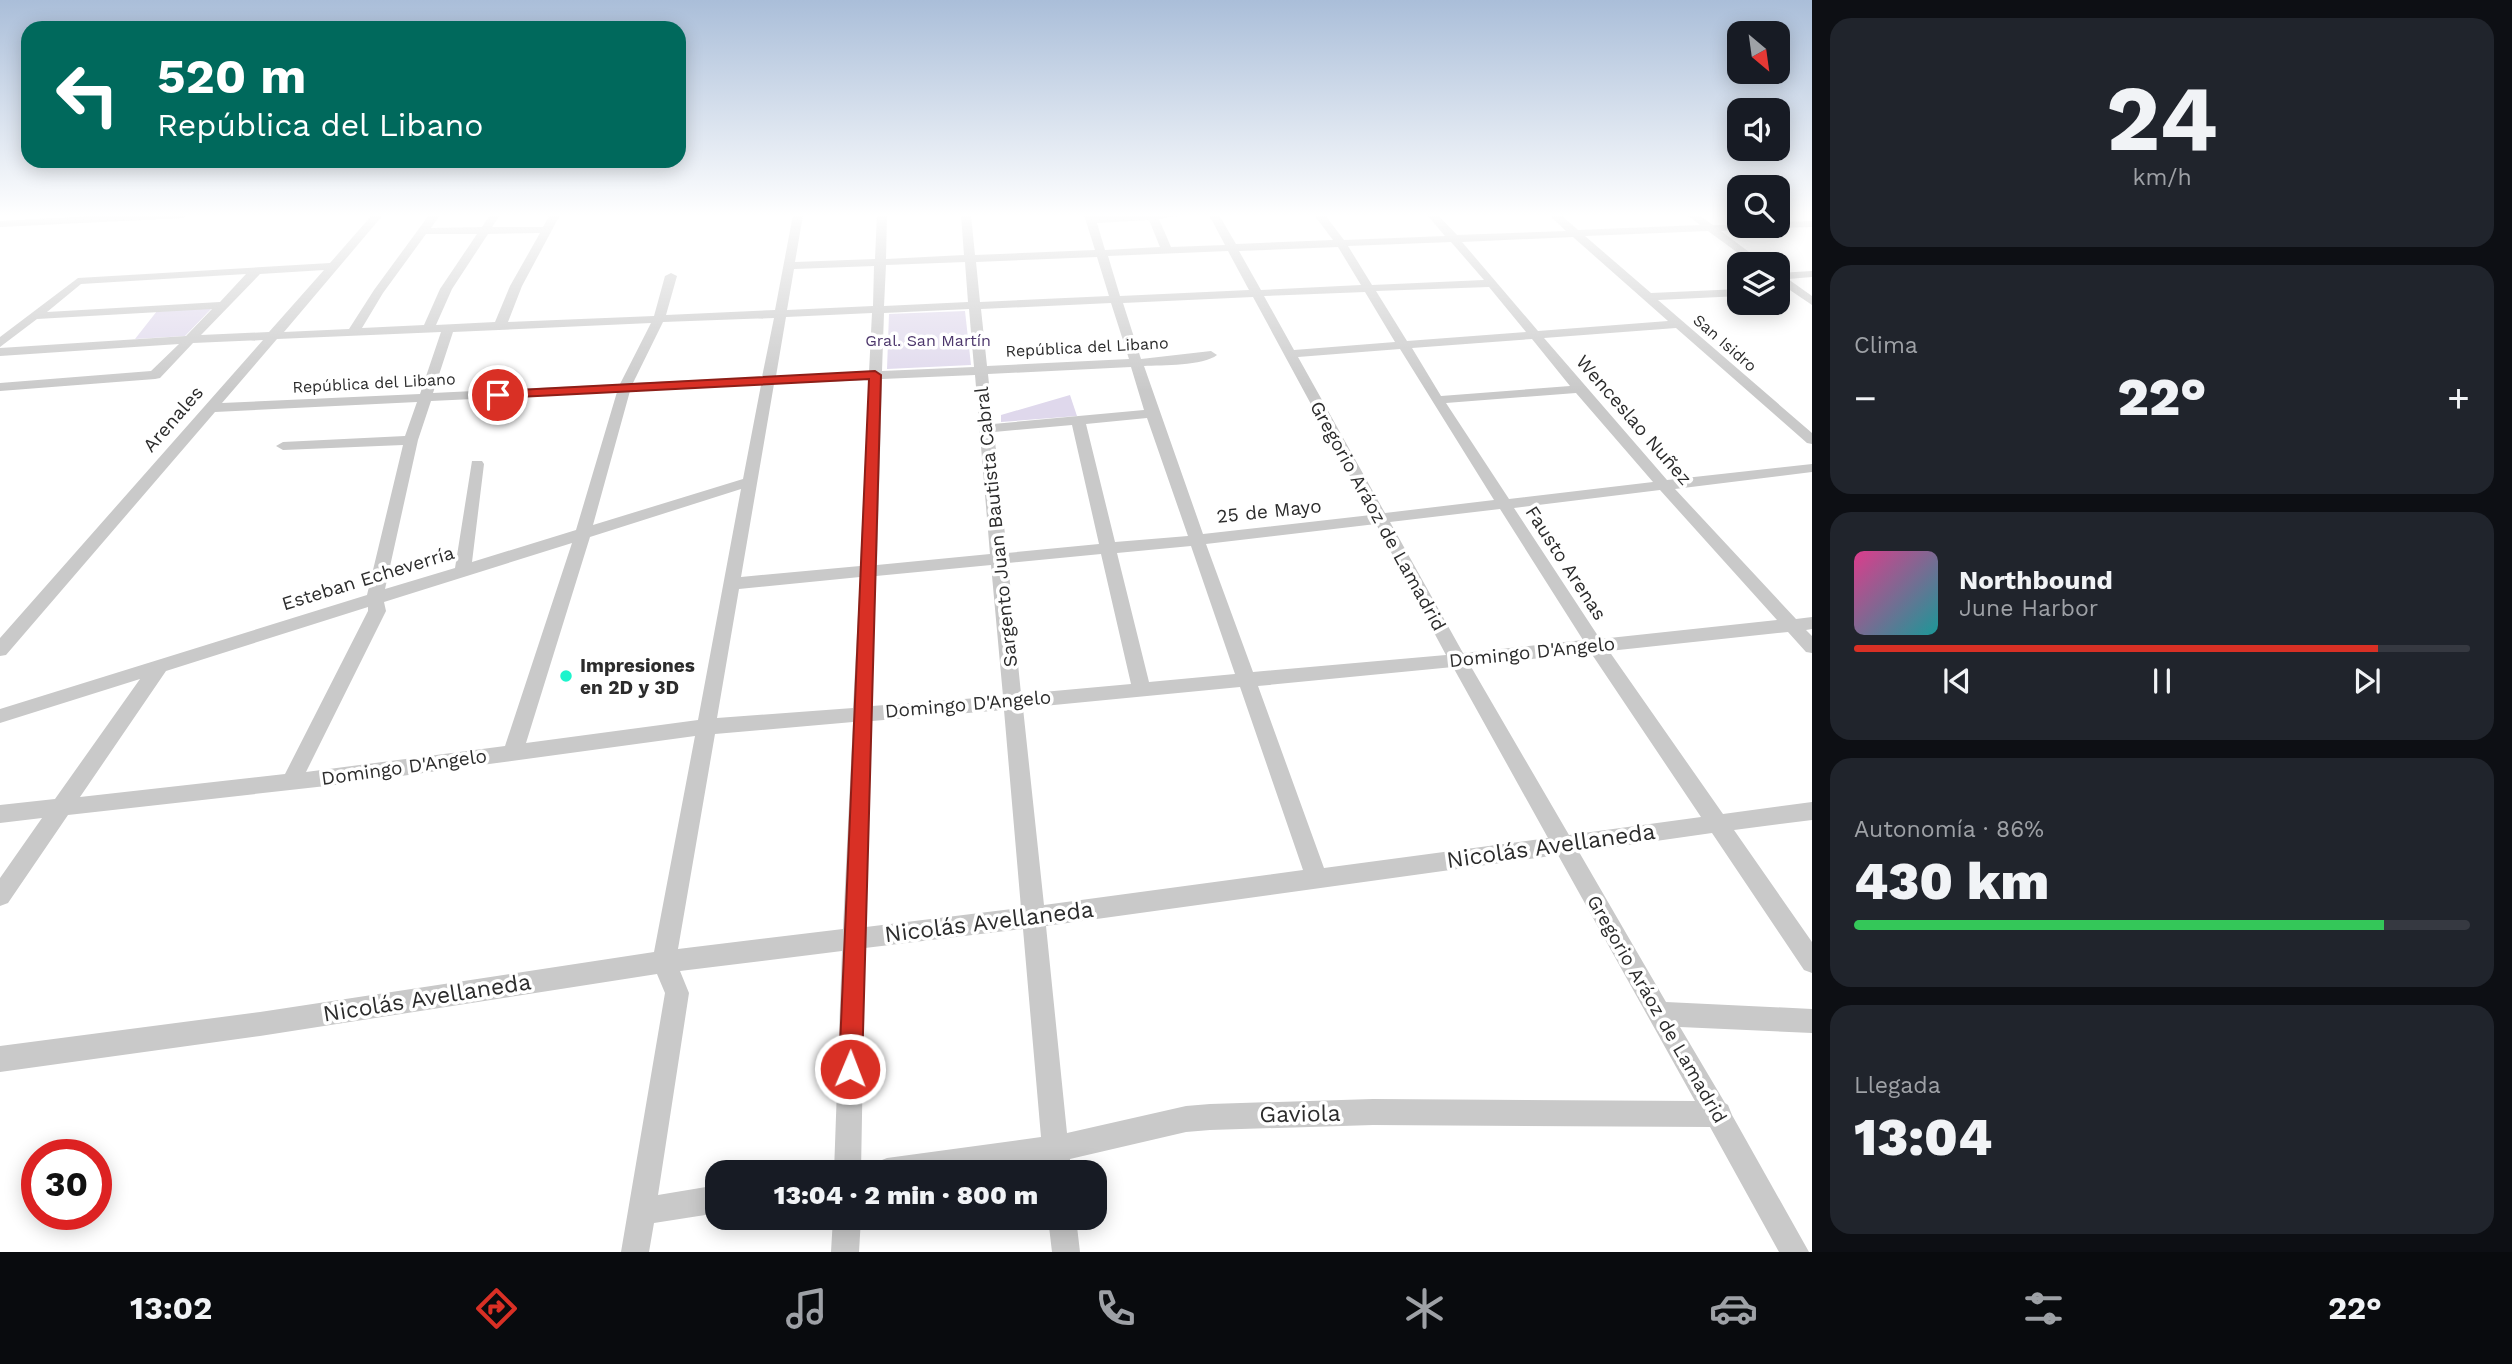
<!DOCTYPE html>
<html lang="es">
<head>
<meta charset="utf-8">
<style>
  body { margin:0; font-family:"Work Sans",sans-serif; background:#20242c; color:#f1f3f6; height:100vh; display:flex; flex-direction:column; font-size:26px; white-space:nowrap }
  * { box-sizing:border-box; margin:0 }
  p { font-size:23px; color:#9ea1a6 }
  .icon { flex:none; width:38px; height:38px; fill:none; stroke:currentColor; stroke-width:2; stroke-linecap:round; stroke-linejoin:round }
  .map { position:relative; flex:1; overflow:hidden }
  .panel { display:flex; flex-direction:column; gap:18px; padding:18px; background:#0d0f14; width:700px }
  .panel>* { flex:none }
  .hud { position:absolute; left:21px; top:21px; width:665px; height:147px; border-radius:21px; box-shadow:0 4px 18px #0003; background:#00695c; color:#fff; overflow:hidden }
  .needle { width:46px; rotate:151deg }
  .tools { position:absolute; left:1727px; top:21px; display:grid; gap:14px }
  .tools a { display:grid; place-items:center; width:63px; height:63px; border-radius:14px; background:#171b24; box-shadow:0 4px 18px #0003; font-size:35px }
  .speed { position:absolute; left:21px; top:1139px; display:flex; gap:14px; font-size:35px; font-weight:700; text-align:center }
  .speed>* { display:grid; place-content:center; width:91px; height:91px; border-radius:50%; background:#171b24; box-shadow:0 4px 18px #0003; line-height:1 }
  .speed .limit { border:10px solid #d22; background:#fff; color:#111 }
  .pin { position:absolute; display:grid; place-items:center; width:60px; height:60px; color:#fff; margin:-30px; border:4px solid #fff; border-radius:50%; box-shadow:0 2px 7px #0007 }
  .me { position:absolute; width:77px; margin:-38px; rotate:1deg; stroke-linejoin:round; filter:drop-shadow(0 0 5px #0008) }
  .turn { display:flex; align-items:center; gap:24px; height:147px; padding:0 21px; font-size:32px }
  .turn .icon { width:91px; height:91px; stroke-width:2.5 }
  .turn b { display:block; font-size:49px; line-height:60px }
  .big { font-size:52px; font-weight:800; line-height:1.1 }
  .panel .widget { flex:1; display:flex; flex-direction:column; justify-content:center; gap:10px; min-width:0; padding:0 24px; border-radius:21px; background:#20242c }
  .panel .dial { align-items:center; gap:0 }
  .dial b { font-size:91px; line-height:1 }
  .song { display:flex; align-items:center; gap:21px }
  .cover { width:84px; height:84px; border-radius:10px; background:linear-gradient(135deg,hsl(330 70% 55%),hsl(180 70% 35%)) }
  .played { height:7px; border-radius:4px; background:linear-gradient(90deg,#d93025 85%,#363941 85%) }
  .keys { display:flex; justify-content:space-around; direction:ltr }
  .heat { display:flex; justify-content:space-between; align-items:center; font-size:38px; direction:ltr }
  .charge { height:10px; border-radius:5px; background:linear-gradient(90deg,#34c759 86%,#363941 0) }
  .trip { position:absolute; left:705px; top:1160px; width:402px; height:70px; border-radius:21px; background:#171b24; box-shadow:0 4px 18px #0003; font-weight:800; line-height:70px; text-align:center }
  .tab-bar { display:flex; height:112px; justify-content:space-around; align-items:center; background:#090b0e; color:#9ea1a6 }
  .tab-bar .icon { width:49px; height:49px }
  .tab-bar .current { color:#d93025 }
  .tab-bar b { font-size:32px; color:#f1f3f6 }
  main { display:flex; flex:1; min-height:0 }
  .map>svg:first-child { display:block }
  .green { fill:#dfd8ec }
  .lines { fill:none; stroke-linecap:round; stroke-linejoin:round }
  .minor { fill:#c9c9c9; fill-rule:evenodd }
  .route { fill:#d93025; stroke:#8d1f18; stroke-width:2 }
  .poi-dot { fill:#1df4cc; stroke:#fff; stroke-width:2.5 }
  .labels { text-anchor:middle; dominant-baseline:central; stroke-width:7; stroke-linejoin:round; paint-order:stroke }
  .far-park-label { font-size:16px; fill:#4c366b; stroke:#fff }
  .far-street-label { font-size:16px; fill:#2c2c2c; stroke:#fff }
  .street-label { font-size:19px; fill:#2c2c2c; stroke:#fff }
  .poi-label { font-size:19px; font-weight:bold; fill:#2c2c2c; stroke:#fff; text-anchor:start }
  .near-street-label { font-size:23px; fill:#2c2c2c; stroke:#fff }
</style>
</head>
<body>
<main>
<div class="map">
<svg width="1812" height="1252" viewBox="0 0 1812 1252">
  <rect width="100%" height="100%" fill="#fff"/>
  <!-- green -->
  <path class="green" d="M 212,308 L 185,336 L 135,339 L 157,311 Z
    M 965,311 L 971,365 L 887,369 L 889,314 Z
    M 1070,395 L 1077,416 L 1001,422 L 1001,415 Z"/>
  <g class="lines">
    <!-- minor -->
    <path class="minor" d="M 113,215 L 188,215 L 183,218 L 0,227 L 0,221 Z
      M 372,215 L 383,215 L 284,332 L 349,329 L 374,290 L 429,215 L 440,215 L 431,228 L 482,227 L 490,215 L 500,215 L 492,227 L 543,227 L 550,215 L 560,215 L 522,286 L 508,322 L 654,316 L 665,276 L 671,273 L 677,276 L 666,315 L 775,310 L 793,215 L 803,215 L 795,262 L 875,259 L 877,215 L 887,215 L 886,259 L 964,255 L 961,215 L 971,215 L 975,255 L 1095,250 L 1084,215 L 1183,215 L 1159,219 L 1171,247 L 1225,245 L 1209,215 L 1219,215 L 1236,244 L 1333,240 L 1314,215 L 1325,215 L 1344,240 L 1445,236 L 1427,215 L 1438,215 L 1457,235 L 1566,231 L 1549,215 L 1561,215 L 1578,230 L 1700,225 L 1687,215 L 1699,215 L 1713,225 L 1768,226 L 1763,229 L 1721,231 L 1765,264 L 1753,264 L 1708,231 L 1585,236 L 1651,293 L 1740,289 L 1740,296 L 1658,300 L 1812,433 L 1812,444 L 1807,443 L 1676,328 L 1544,338 L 1667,480 L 1812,464 L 1812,472 L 1675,489 L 1796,619 L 1812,617 L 1812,629 L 1806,630 L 1812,636 L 1812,653 L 1806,652 L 1788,632 L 1609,651 L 1723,814 L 1812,802 L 1812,820 L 1734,830 L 1812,942 L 1812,973 L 1804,970 L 1712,833 L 1579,852 L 1666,1002 L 1812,1009 L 1812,1033 L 1680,1027 L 1725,1103 L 1728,1105 L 1732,1115 L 1809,1252 L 1779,1252 L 1710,1127 L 1373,1125 L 1210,1130 L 1186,1132 L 1070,1159 L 1071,1172 L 1045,1172 L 1044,1164 L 981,1172 L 874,1172 L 877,1162 L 887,1158 L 1041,1137 L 1023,929 L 865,948 L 861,1172 L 834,1172 L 842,951 L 680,971 L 689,993 L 658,1195 L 718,1185 L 718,1213 L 654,1223 L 649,1252 L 621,1252 L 665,993 L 657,974 L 260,1036 L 0,1072 L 0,1046 L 260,1012 L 654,952 L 695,736 L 335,785 L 68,815 L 8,903 L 0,906 L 0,878 L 42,818 L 0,823 L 0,805 L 55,799 L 140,679 L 0,723 L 0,709 L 367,595 L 403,445 L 283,450 L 276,446 L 283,442 L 405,436 L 417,402 L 215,412 L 6,655 L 0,656 L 0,638 L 263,340 L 193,343 L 160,378 L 155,379 L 0,391 L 0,383 L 151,371 L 179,344 L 0,356 L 0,348 L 186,336 L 212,309 L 37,319 L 0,347 L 0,337 L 78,278 L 330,263 ZM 1149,220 L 1160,247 L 1105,250 L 1097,223 ZM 540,233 L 510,286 L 495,322 L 436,325 L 452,289 L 488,234 ZM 426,234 L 477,234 L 440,289 L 424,325 L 362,328 L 383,293 ZM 1573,237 L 1668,321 L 1538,331 L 1462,242 ZM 1451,242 L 1484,280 L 1372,285 L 1348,246 ZM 1338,247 L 1361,285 L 1261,290 L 1239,251 ZM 1228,251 L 1249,290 L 1120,296 L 1108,256 ZM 1097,257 L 1109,296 L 980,302 L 976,262 ZM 965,262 L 968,302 L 884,306 L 886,265 ZM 874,266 L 873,306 L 787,310 L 794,269 ZM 324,270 L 269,332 L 201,335 L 260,274 ZM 246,274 L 220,302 L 47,312 L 81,284 ZM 1489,287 L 1526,332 L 1407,341 L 1376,291 ZM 1365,292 L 1395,342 L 1294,350 L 1264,296 ZM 1253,297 L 1371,515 L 1203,534 L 1144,366 C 1162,365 1203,366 1217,355 L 1211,351 L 1141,359 L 1123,303 ZM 1111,303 L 1129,359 L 987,366 L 981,309 ZM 969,309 L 974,367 L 882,371 L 884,313 ZM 872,313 L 869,372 L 776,376 L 786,317 ZM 774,318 L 762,377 L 633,383 L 663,322 ZM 651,323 L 620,384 L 433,393 L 453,332 ZM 441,332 L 420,394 L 222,403 L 277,339 ZM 1532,339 L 1570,386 L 1441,396 L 1412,348 ZM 1400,349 L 1494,500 L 1385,513 L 1298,357 ZM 1131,367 L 1144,410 L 993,424 L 988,374 ZM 975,375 L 990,554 L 877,565 L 882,379 ZM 869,380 L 860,566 L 741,577 L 774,384 ZM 761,385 L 743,479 L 593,525 L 630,391 ZM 617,392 L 576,530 L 472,562 L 484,464 L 482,461 L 472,461 L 455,568 L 385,589 L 418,440 L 431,401 ZM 1576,393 L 1653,482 L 1509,499 L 1446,403 ZM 1147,418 L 1188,536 L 1115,542 L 1086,424 ZM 1072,425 L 1099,544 L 1007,553 L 994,432 ZM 741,489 L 698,720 L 526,743 L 590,537 ZM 1660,490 L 1777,620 L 1600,639 L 1514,508 ZM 1500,509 L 1583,640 L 1463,653 L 1390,522 ZM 1376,524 L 1446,655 L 1253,672 L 1206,544 ZM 572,543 L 505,746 L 306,772 L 386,611 L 384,602 ZM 1191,546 L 1235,674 L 1149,682 L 1117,553 ZM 1101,554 L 1131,684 L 1021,694 L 1008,563 ZM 991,565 L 1003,696 L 872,706 L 876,576 ZM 860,577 L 853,708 L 717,718 L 739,589 ZM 368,607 L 368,611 L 285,774 L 80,797 L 166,671 ZM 1591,653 L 1701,817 L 1569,835 L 1470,665 ZM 1453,667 L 1548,838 L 1324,868 L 1258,686 ZM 1240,687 L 1303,870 L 1044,905 L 1023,708 ZM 1004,710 L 1021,908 L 866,927 L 872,721 ZM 853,722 L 843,929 L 678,949 L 715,734 ZM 1558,855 L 1695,1101 L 1373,1099 L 1210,1104 L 1186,1106 L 1067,1133 L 1046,926 Z
      M 1812,221 L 1812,227 L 1778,228 L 1773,226 L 1778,226 L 1778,222 Z
      M 1812,271 L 1812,277 L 1788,279 L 1812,296 L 1812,305 L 1778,282 L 1778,273 Z
      M 833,1218 L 861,1218 L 859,1252 L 831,1252 Z
      M 1048,1218 L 1076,1218 L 1080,1252 L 1052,1252 Z"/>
  </g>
  <!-- sky -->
  <linearGradient id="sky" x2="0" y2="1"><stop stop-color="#aabed9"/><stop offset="0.55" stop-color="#fff"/><stop offset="1" stop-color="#fff" stop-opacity="0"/></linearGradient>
  <rect width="1812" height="391" fill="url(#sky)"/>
  <!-- route -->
  <path class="route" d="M 875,371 L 881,375 L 862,1069 L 859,1077 L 850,1080 L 842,1077 L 839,1069 L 869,379 L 498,398 L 492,395 L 498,391 Z"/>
  <!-- markers -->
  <circle class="poi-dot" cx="566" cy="676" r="7"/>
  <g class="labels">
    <!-- far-park labels -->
    <g class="far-park-label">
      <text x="928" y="340">Gral. San Martín</text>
    </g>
    <!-- far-street labels -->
    <g class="far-street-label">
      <text transform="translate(1725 343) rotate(41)">San Isidro</text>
      <text transform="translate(1087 347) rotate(-3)">República del Libano</text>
      <text transform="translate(374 383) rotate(-3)">República del Libano</text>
    </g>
    <!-- street labels -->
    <g class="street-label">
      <text transform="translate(173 419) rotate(-49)">Arenales</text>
      <text transform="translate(1634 420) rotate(49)">Wenceslao Nuñez</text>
      <text transform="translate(1269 511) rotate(-6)">25 de Mayo</text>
      <text transform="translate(1378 516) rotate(61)">Gregorio Aráoz de Lamadrid</text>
      <text transform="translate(996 527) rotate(-96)">Sargento Juan Bautista Cabral</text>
      <text transform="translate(1566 563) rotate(57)">Fausto Arenas</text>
      <text transform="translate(368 578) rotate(-17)">Esteban Echeverría</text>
      <text transform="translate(1532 652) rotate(-6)">Domingo D'Angelo</text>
      <text transform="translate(968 704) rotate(-5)">Domingo D'Angelo</text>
      <text transform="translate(404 767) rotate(-8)">Domingo D'Angelo</text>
      <text transform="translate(1657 1009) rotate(60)">Gregorio Aráoz de Lamadrid</text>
    </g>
    <!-- poi labels -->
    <g class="poi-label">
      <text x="580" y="665">Impresiones<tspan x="580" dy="22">en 2D y 3D</tspan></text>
    </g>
    <!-- near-street labels -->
    <g class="near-street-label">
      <text transform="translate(1551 846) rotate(-8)">Nicolás Avellaneda</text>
      <text transform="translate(989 922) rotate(-7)">Nicolás Avellaneda</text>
      <text transform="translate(427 998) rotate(-9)">Nicolás Avellaneda</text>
      <text transform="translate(1300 1114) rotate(-1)">Gaviola</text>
    </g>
  </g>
</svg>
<div class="tools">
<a><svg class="needle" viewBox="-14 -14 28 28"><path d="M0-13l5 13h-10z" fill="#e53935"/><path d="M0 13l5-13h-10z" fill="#9ea1a6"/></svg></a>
<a><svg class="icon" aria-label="sound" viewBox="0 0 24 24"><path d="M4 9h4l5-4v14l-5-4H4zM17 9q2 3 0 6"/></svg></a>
<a><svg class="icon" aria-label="search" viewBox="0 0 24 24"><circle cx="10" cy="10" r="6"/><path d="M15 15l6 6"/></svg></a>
<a><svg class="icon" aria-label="layers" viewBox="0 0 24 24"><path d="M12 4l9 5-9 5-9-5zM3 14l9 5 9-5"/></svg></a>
</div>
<div class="speed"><div class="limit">30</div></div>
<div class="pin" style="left:498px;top:395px;background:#d93025"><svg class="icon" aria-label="arrive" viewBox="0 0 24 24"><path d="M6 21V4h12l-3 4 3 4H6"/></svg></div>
<svg class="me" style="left:850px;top:1069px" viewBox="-20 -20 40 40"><circle r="17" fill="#d93025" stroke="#fff" stroke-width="3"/><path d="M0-11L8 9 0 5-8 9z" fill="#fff"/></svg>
<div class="trip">13:04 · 2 min · 800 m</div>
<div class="hud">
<div class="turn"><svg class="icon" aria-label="left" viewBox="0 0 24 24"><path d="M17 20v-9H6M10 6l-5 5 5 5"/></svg><div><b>520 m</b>República del Libano</div></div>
</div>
</div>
<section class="panel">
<div class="widget dial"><b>24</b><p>km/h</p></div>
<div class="widget"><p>Clima</p>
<div class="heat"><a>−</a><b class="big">22°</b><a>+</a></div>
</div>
<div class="widget">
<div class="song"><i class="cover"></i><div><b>Northbound</b><p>June Harbor</p></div></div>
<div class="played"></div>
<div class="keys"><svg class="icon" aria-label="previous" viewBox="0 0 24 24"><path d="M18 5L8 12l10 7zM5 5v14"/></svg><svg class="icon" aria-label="pause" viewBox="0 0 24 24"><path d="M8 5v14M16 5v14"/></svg><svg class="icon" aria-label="next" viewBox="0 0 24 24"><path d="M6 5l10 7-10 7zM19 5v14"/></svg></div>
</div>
<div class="widget"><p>Autonomía · 86%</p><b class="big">430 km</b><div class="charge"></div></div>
<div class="widget"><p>Llegada</p><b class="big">13:04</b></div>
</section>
</main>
<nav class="tab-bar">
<b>13:02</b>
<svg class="icon current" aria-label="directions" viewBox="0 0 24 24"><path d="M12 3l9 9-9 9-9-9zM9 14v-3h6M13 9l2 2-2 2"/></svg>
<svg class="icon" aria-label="music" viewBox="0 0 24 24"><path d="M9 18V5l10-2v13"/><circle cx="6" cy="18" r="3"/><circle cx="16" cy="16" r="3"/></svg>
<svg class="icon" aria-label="phone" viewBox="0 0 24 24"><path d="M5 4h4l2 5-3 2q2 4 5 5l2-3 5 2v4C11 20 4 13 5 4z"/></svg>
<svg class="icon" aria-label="climate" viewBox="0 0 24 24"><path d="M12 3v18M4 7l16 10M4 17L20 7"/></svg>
<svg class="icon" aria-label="car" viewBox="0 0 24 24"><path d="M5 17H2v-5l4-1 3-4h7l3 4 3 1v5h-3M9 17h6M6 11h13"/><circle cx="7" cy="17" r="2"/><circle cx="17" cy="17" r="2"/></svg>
<svg class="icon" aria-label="filters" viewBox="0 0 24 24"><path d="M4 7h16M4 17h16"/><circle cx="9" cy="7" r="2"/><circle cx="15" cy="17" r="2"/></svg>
<b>22°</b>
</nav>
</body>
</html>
